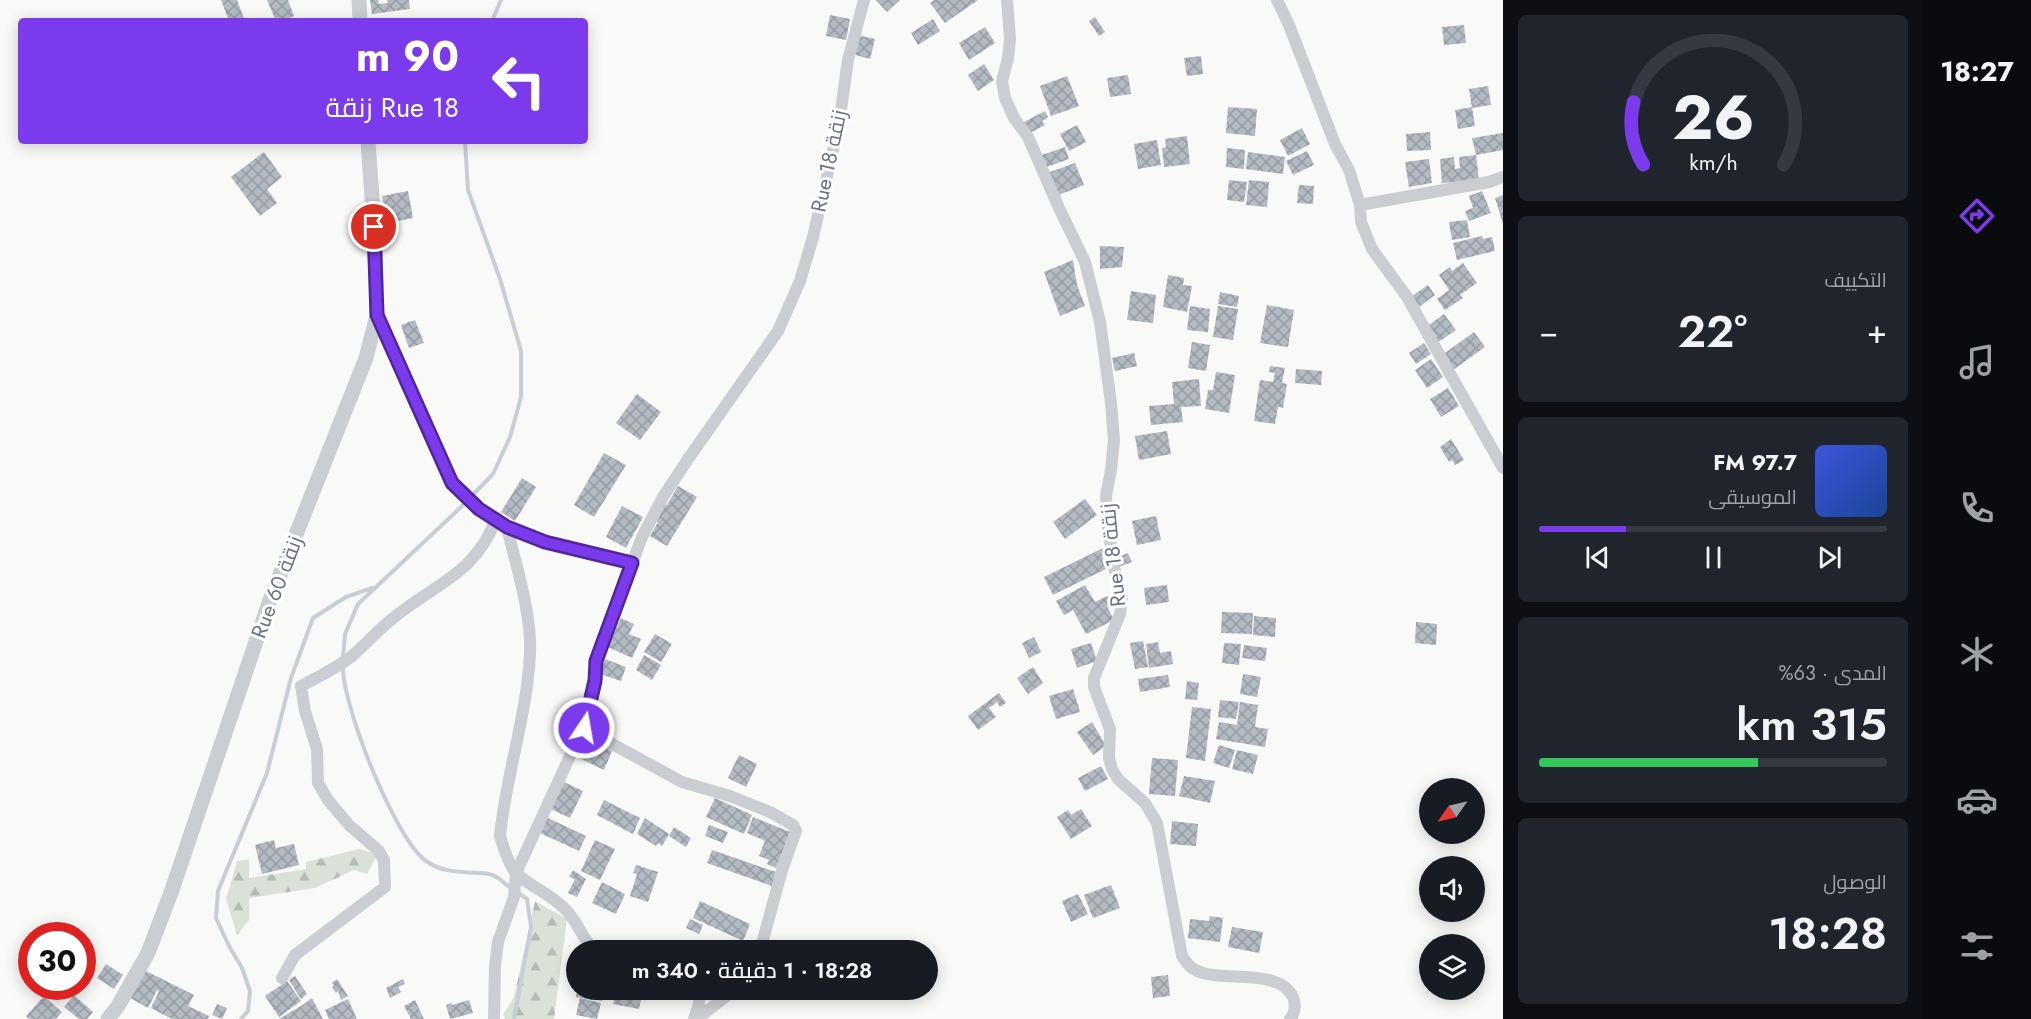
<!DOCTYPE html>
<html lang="ar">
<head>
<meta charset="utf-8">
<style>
  body { margin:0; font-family:Jost,Cairo,sans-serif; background:#20242c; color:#f1f3f6; direction:rtl; height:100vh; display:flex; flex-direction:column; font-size:22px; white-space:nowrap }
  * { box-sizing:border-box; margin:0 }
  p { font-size:20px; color:#9ea1a6 }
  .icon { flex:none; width:33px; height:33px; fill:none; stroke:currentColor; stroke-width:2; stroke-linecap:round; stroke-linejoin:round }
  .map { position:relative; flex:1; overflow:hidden; direction:ltr }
  .details { display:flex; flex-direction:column; gap:15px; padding:15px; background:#0d0f14; width:420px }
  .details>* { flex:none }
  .banner { position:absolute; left:18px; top:18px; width:570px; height:126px; border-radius:6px; box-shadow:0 3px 15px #0003; direction:rtl; background:#7c3aed; color:#fff; overflow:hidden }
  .needle { width:39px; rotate:236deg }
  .buttons { position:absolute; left:1419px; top:778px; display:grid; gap:12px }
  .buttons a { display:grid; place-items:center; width:66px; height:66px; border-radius:50%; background:#171b24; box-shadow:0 3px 15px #0003; font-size:30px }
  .speed { position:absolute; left:18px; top:922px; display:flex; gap:12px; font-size:30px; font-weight:700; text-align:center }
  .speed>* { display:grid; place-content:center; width:78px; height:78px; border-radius:50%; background:#171b24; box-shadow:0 3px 15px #0003; line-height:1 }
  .speed .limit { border:9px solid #d22; background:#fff; color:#111 }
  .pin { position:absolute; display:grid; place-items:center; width:51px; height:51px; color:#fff; margin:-26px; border:3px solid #fff; border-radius:50%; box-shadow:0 2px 6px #0007 }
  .me { position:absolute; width:66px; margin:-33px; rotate:12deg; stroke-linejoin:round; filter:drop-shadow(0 0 4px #0008) }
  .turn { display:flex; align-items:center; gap:21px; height:126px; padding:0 30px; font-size:27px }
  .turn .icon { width:78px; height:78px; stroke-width:2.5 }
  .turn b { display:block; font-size:42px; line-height:51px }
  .big { font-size:45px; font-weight:600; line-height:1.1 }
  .details .card { flex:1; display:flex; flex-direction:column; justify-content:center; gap:9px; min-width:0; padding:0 21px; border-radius:9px; background:#20242c }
  .details .dial { align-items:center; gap:0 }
  .dial svg { height:156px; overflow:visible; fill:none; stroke:#363941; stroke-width:7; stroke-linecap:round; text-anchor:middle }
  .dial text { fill:#f1f3f6; stroke:none }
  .song { display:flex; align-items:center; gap:18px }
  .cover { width:72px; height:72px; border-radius:9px; background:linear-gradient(135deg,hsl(230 70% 55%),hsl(220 70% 35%)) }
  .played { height:6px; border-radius:3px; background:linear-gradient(90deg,#7c3aed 25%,#363941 25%) }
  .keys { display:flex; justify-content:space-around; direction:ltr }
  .heat { display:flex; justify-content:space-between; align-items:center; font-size:33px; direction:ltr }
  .charge { height:9px; border-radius:4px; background:linear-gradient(90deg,#34c759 63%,#363941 0) }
  .trip { position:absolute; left:566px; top:940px; width:372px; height:60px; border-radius:30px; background:#171b24; box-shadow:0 3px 15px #0003; font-weight:600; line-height:60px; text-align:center; direction:rtl }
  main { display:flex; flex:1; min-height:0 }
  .tab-bar { display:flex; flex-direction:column; width:108px; justify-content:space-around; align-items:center; background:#090b0e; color:#9ea1a6 }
  .tab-bar .icon { width:42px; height:42px }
  .tab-bar .active { color:#7c3aed }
  .tab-bar b { font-size:27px; color:#f1f3f6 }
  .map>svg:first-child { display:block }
  .forest { fill:url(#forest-firs) }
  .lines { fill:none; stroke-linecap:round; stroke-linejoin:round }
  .stream { stroke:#c7ced5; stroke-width:4 }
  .building { fill:url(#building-cross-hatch) }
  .minor { stroke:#cacdd1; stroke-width:12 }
  .tertiary { stroke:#cacdd1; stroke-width:15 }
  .route-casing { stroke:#51269a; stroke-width:15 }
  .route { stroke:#7c3aed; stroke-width:10 }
  .labels { text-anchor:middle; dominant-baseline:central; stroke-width:6; stroke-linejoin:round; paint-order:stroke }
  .street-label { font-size:21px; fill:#67738b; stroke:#fff }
</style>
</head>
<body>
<main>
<nav class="tab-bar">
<b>18:27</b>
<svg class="icon active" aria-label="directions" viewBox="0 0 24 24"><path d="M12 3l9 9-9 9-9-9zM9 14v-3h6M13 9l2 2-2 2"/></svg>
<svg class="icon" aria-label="music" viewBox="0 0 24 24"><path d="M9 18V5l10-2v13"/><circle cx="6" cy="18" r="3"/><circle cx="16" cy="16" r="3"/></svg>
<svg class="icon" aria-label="phone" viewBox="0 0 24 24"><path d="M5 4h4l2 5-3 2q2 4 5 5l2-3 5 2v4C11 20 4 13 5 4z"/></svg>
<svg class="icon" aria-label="climate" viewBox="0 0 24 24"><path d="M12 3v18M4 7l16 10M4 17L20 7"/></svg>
<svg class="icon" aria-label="car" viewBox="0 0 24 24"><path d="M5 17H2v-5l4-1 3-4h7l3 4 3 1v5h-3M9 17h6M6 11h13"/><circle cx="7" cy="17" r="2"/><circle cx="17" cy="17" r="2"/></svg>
<svg class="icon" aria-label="filters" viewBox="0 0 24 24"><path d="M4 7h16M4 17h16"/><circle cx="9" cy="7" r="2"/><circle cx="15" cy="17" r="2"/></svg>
</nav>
<section class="details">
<div class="card dial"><svg viewBox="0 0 100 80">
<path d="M14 69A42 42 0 1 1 86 69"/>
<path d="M14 69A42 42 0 0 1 9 37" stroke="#7c3aed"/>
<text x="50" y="56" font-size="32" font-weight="700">26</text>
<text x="50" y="72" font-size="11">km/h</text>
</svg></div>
<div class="card"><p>التكييف</p>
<div class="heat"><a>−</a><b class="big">22°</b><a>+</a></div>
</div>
<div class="card">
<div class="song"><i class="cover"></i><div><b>97.7 FM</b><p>الموسيقى</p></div></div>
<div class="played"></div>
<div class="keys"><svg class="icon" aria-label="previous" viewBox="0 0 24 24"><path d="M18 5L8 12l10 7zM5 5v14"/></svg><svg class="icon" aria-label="pause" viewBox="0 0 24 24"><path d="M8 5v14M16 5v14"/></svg><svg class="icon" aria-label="next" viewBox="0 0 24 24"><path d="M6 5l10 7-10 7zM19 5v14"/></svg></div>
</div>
<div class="card"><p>المدى · 63%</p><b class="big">315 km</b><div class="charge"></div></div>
<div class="card"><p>الوصول</p><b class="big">18:28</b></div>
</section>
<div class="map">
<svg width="1503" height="1019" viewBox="0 0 1503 1019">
  <defs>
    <pattern id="forest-firs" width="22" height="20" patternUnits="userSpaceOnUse" patternTransform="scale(1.5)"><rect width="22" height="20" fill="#dae2d8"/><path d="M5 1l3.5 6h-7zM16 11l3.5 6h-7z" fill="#b5bcb5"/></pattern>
    <pattern id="building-cross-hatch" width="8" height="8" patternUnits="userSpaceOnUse" patternTransform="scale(1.5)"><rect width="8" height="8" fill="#b4bac2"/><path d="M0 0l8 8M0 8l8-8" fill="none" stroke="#969ca4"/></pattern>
  </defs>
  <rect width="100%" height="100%" fill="#f9faf8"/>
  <!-- forest -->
  <path class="forest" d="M 359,849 L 378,854 L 367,874 L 354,870 L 315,888 L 249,898 L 249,920 L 237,935 L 226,899 L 237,861 L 249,859 L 249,878 L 306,869 L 306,862 Z
    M 535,901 L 567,919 L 554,1019 L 505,1019 L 503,1015 L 514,997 Z"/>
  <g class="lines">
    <!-- stream -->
    <path class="stream" d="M 492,21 L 501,0
      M 343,658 L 345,634 L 358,604 L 460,508 L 493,474 L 510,437 L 521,397 L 521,351 L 500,279 L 468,190 L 465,141
      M 343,665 C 341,703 395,839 426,861 C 441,872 460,872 479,873 C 483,873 488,873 492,875 C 499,877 505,884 511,888
      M 241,1019 L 248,1011 L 250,991 L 242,968 L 229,946 L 216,918 L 218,891 L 267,773 L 291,678 L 313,618 L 346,597 L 372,588
      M 514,1019 L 531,927 L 527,899 L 517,892"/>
  </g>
  <!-- building -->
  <path class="building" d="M 221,0 L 237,0 L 245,21 L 229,21 Z
    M 267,0 L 288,0 L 294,16 L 282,21 L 276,21 Z
    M 370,0 L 378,0 L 379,4 L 388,3 L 387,0 L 409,0 L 410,9 L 372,14 Z
    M 876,0 L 900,0 L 887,12 Z
    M 934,0 L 978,0 L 945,23 L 930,3 Z
    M 830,15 L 850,19 L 846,40 L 826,36 Z
    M 1095,17 L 1105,32 L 1099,36 L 1089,21 Z
    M 933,19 L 940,31 L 918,45 L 911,33 Z
    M 1464,25 L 1466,43 L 1444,45 L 1442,27 Z
    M 985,27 L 995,43 L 969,60 L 959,43 Z
    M 857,35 L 875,39 L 870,59 L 852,54 Z
    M 1201,56 L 1203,74 L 1187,76 L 1184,58 Z
    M 984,64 L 994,80 L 978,91 L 968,75 Z
    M 1128,75 L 1131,94 L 1110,97 L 1107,78 Z
    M 1067,76 L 1079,106 L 1051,116 L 1040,86 Z
    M 1488,86 L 1491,105 L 1472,108 L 1469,89 Z
    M 1228,107 L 1257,109 L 1255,136 L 1226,133 Z
    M 1472,107 L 1475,126 L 1458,129 L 1455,110 Z
    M 1045,111 L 1048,117 L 1042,121 L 1045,125 L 1030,133 L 1024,122 Z
    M 1077,125 L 1086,142 L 1069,151 L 1060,134 Z
    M 1302,128 L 1310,144 L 1288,156 L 1280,140 Z
    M 1430,132 L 1431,150 L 1407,151 L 1406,134 Z
    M 1503,133 L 1503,150 L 1476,155 L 1472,138 Z
    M 1187,136 L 1190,164 L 1164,167 L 1162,148 L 1166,147 L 1165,139 Z
    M 1157,140 L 1161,165 L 1138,169 L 1134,144 Z
    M 1065,147 L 1069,159 L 1044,168 L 1039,156 Z
    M 1227,148 L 1245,150 L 1244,169 L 1226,167 Z
    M 1307,151 L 1314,165 L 1293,175 L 1286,161 Z
    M 264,152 L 282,177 L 267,189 L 277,203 L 260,216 L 231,177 Z
    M 1248,152 L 1285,157 L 1283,174 L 1246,169 Z
    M 1476,155 L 1479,180 L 1442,183 L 1440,159 L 1454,157 L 1455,169 L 1460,168 L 1459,157 Z
    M 1429,159 L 1432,183 L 1409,187 L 1405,162 Z
    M 1075,163 L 1084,185 L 1056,196 L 1047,173 Z
    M 1229,180 L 1247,182 L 1244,202 L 1227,200 Z
    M 1249,180 L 1269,182 L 1267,207 L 1246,205 Z
    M 1299,185 L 1314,186 L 1313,204 L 1297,203 Z
    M 408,191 L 413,218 L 387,223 L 382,196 Z
    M 1482,191 L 1491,213 L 1469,221 L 1465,211 L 1473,208 L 1469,196 Z
    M 1503,195 L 1503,224 L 1495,198 Z
    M 1467,220 L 1470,237 L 1452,240 L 1449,222 Z
    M 1482,236 L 1483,239 L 1492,237 L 1495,251 L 1457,260 L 1453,243 Z
    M 1100,246 L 1124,247 L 1122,267 L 1100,269 Z
    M 1073,260 L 1077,285 L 1085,306 L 1060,316 L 1044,272 Z
    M 1463,263 L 1477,283 L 1460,295 L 1463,298 L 1445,310 L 1437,299 L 1449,290 L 1439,275 L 1450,267 L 1452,271 Z
    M 1168,275 L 1184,278 L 1183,285 L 1192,286 L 1187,312 L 1163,307 Z
    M 1428,285 L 1435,295 L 1419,307 L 1412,296 Z
    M 1131,291 L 1156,295 L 1153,323 L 1127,320 Z
    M 1220,292 L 1239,296 L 1237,307 L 1218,304 Z
    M 1267,305 L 1294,310 L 1288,347 L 1260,343 Z
    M 1190,306 L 1210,309 L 1208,332 L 1187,330 Z
    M 1218,306 L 1238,309 L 1233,340 L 1213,337 Z
    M 1444,314 L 1456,330 L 1437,343 L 1426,327 Z
    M 415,320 L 424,343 L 409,348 L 401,325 Z
    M 1474,332 L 1485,347 L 1453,370 L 1442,355 Z
    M 1192,342 L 1210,345 L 1206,371 L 1188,368 Z
    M 1424,343 L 1431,354 L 1416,364 L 1409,353 Z
    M 1134,353 L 1137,366 L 1115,371 L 1112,358 Z
    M 1431,359 L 1443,377 L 1427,388 L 1415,370 Z
    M 1270,366 L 1285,368 L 1282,383 L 1287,384 L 1283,408 L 1278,407 L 1275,424 L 1254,421 L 1260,380 L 1273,382 L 1275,373 L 1269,372 Z
    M 1296,369 L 1322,371 L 1321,385 L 1295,383 Z
    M 1216,372 L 1235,375 L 1229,413 L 1205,409 L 1208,390 L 1213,390 Z
    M 1199,379 L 1201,406 L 1181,407 L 1183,422 L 1151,425 L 1149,406 L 1174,404 L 1172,382 Z
    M 1448,388 L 1459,406 L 1441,417 L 1430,399 Z
    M 637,394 L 661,412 L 640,440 L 616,423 Z
    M 1167,431 L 1171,454 L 1139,460 L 1135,436 Z
    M 1451,439 L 1464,460 L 1455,465 L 1452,460 L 1449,462 L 1440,447 Z
    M 604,453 L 626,465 L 594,517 L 574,505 Z
    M 522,478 L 536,487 L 515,521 L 501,512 Z
    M 678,486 L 697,497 L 667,546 L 650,536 L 658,522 L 654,520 L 664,503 L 667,505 Z
    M 1085,499 L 1097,515 L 1065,539 L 1053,522 Z
    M 622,506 L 643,517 L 626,548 L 606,537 Z
    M 1156,516 L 1161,540 L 1137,545 L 1132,521 Z
    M 1103,548 L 1106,554 L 1102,556 L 1108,568 L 1053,595 L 1044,577 Z
    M 1128,553 L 1132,562 L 1119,567 L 1115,558 Z
    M 1085,585 L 1095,602 L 1107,596 L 1111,603 L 1107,606 L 1114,620 L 1086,634 L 1073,610 L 1064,615 L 1056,601 Z
    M 1167,585 L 1169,602 L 1146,605 L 1144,588 Z
    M 1222,612 L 1253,613 L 1252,634 L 1221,633 Z
    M 1254,616 L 1276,618 L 1275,637 L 1253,635 Z
    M 621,618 L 634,624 L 629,634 L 641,639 L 632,658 L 608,647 Z
    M 1416,622 L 1437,624 L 1436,645 L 1415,643 Z
    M 655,634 L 672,644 L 661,662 L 644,652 Z
    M 1034,637 L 1041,652 L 1029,658 L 1022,643 Z
    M 1143,641 L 1148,667 L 1135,669 L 1130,643 Z
    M 1158,642 L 1160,653 L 1171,651 L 1173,664 L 1149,668 L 1146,644 Z
    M 1091,643 L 1097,661 L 1077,668 L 1071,649 Z
    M 1224,643 L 1241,644 L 1239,665 L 1222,663 Z
    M 1244,645 L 1267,648 L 1265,661 L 1242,658 Z
    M 644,655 L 661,665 L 652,680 L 636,670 Z
    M 605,659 L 626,667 L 621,681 L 600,674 Z
    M 1033,667 L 1043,683 L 1028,694 L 1017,678 Z
    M 1243,674 L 1261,677 L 1257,697 L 1240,694 Z
    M 1168,675 L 1170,687 L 1140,692 L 1138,679 Z
    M 1187,681 L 1199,683 L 1197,700 L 1185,699 Z
    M 1073,689 L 1080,712 L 1056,719 L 1049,696 Z
    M 999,693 L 1006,703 L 1000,707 L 997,702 L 989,708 L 996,717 L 978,730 L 968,716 Z
    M 1220,700 L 1239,702 L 1236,719 L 1218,717 Z
    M 1240,702 L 1258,705 L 1255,727 L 1268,729 L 1265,747 L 1216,739 L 1219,722 L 1237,725 Z
    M 1192,707 L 1211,709 L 1205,761 L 1186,758 Z
    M 1092,722 L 1106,746 L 1093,755 L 1077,732 Z
    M 588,739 L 612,751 L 604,770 L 579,758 Z
    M 1219,745 L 1235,750 L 1229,768 L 1213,763 Z
    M 1237,750 L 1258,755 L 1253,774 L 1232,769 Z
    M 739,755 L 757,764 L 746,787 L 728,778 Z
    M 1152,758 L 1178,760 L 1175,796 L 1149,794 Z
    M 1101,766 L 1108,779 L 1085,791 L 1078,778 Z
    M 1184,776 L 1215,781 L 1210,803 L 1179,796 Z
    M 564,782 L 583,791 L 570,818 L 551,809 Z
    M 715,798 L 752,815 L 744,834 L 706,817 Z
    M 604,800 L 640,818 L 633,834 L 597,815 Z
    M 1081,809 L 1092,826 L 1071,839 L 1057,817 L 1068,810 L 1071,815 Z
    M 753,817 L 790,832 L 776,868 L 767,864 L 769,860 L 759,856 L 765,841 L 747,833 Z
    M 548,818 L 586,836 L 579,851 L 540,833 Z
    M 645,818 L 669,834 L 662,846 L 658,843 L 656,846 L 637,834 Z
    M 1172,821 L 1198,824 L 1196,846 L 1170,844 Z
    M 709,825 L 728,832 L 723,843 L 705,836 Z
    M 674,827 L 691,838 L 686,847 L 669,836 Z
    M 274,840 L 276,848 L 294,844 L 299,865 L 262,874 L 255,845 Z
    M 595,840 L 615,849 L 600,880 L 581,871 Z
    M 712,850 L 776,872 L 772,886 L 707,863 Z
    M 636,865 L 658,872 L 648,902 L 630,896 L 637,874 L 633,873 Z
    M 573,870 L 586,879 L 577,897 L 568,893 L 575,879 L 569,877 Z
    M 602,882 L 625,894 L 616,914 L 592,903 Z
    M 1111,885 L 1120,908 L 1093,918 L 1084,895 Z
    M 1078,894 L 1088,914 L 1071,922 L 1062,901 Z
    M 700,901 L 750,924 L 743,941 L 693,918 Z
    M 1210,916 L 1223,918 L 1220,942 L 1188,938 L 1190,919 L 1209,921 Z
    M 690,919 L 703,925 L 699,934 L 686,928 Z
    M 1232,927 L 1263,932 L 1259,953 L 1228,947 Z
    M 106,964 L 123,975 L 114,989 L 97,978 Z
    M 144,970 L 194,995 L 188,1006 L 209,1016 L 208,1019 L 172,1019 L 151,1008 L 159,991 L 157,990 L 148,1008 L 130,998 Z
    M 1168,975 L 1170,996 L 1153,998 L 1151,977 Z
    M 295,976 L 307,994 L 301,999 L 289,980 Z
    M 337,979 L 348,996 L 341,1000 L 338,991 L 336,993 L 332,987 L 334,986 L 332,983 Z
    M 403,979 L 405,984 L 398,987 L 401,992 L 390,998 L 386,988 Z
    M 287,981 L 301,1001 L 279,1017 L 265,996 Z
    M 577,990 L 603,990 L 602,1001 L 576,997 Z
    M 616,990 L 643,990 L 639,1009 L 613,1004 Z
    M 74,995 L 93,1012 L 87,1019 L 79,1019 L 64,1007 Z
    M 44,996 L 62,1012 L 56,1019 L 29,1019 L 26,1016 Z
    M 312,998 L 323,1019 L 279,1019 L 304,1004 Z
    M 580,998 L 601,1003 L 597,1019 L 576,1015 Z
    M 348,999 L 357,1019 L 329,1019 L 325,1010 Z
    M 415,1000 L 424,1019 L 411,1019 L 404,1006 Z
    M 469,1000 L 473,1013 L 450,1019 L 446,1005 L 451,1003 L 452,1005 Z
    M 217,1004 L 227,1008 L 222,1019 L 212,1015 Z"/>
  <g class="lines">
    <!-- minor -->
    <path class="minor" d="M 1007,0 L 1010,39 L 1008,58 L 1002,81 L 1005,98 L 1014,118 L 1028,137 L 1059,208 L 1085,262 L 1100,322 L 1111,403 L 1114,440 L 1111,470 L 1106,496 L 1107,520 L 1114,568 L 1121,590 L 1122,600 L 1120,614 L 1094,678 L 1094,687 L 1110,729 L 1109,758 L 1112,769 L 1118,779 L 1145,803 L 1157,823 L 1182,956 C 1188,965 1192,970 1203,973 C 1229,981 1279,969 1293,997 C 1296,1004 1295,1014 1290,1019
      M 1277,0 L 1289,25 L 1335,144 L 1349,170 L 1360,205 L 1361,222 L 1372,249 L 1407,297 L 1503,468
      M 1360,205 L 1489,182 L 1503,177
      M 377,315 L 452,483 L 479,509 L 507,527 L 545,542 L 632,563
      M 507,527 C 516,566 532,614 530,654 C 527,715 506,775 500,836 C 503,846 510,868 517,874 C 531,887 551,894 566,910 C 578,922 582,939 595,951
      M 583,728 L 682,782 L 730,796 L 770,812 L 793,825 L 796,831 L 782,870 L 760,951
      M 282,978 L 295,955 L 385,887 L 384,860 L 379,851 L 349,825 L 328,800 L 318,783 L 317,749 L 305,711 L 301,686 C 318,677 337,668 352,656 C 366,644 378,630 392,619 C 435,583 474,576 496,519
      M 494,1019 L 495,966 L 498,942 L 514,897 L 516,873 L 583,728 L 601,646 L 642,537 L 663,497 L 688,459 L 778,331 L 800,281 L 813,237 L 839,124 L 848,60 L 864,0
      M 694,1019 L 699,1004 L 700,990
      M 697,1019 L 734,990"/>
    <!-- tertiary -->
    <path class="tertiary" d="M 359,0 L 360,21
      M 108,1019 L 118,1006 L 148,953 L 172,890 L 270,600 L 366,358 L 377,315 L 374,227 L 368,141"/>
  </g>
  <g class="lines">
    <!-- route casing -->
    <g class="route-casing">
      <path id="route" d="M 374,227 L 377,315 L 452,483 L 479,509 L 507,527 L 545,542 L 632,563 L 596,661 L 595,681 L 584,728"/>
    </g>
    <!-- route -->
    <use href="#route" class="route"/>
  </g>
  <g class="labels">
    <!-- street labels -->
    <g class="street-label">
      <text transform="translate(829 161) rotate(-78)">Rue 18 زنقة</text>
      <text transform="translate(1113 555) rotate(-96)">Rue 18 زنقة</text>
      <text transform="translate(277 587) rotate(-69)">Rue 60 زنقة</text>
    </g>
  </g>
</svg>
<div class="buttons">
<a><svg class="needle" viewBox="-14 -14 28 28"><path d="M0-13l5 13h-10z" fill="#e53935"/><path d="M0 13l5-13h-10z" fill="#9ea1a6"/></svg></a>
<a><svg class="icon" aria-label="sound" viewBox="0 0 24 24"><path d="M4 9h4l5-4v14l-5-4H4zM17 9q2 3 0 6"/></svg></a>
<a><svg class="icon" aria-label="layers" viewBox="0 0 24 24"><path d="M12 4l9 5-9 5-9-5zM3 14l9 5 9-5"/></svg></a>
</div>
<div class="speed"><div class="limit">30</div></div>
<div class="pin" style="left:374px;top:227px;background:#d93025"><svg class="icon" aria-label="arrive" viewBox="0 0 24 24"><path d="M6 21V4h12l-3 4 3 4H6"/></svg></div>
<svg class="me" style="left:584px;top:728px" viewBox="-20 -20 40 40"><circle r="17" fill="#7c3aed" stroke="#fff" stroke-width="3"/><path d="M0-11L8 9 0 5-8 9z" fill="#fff"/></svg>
<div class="trip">18:28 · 1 دقيقة · 340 m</div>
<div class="banner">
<div class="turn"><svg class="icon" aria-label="left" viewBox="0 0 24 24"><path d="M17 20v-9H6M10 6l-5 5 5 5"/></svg><div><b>90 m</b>Rue 18 زنقة</div></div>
</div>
</div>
</main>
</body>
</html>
